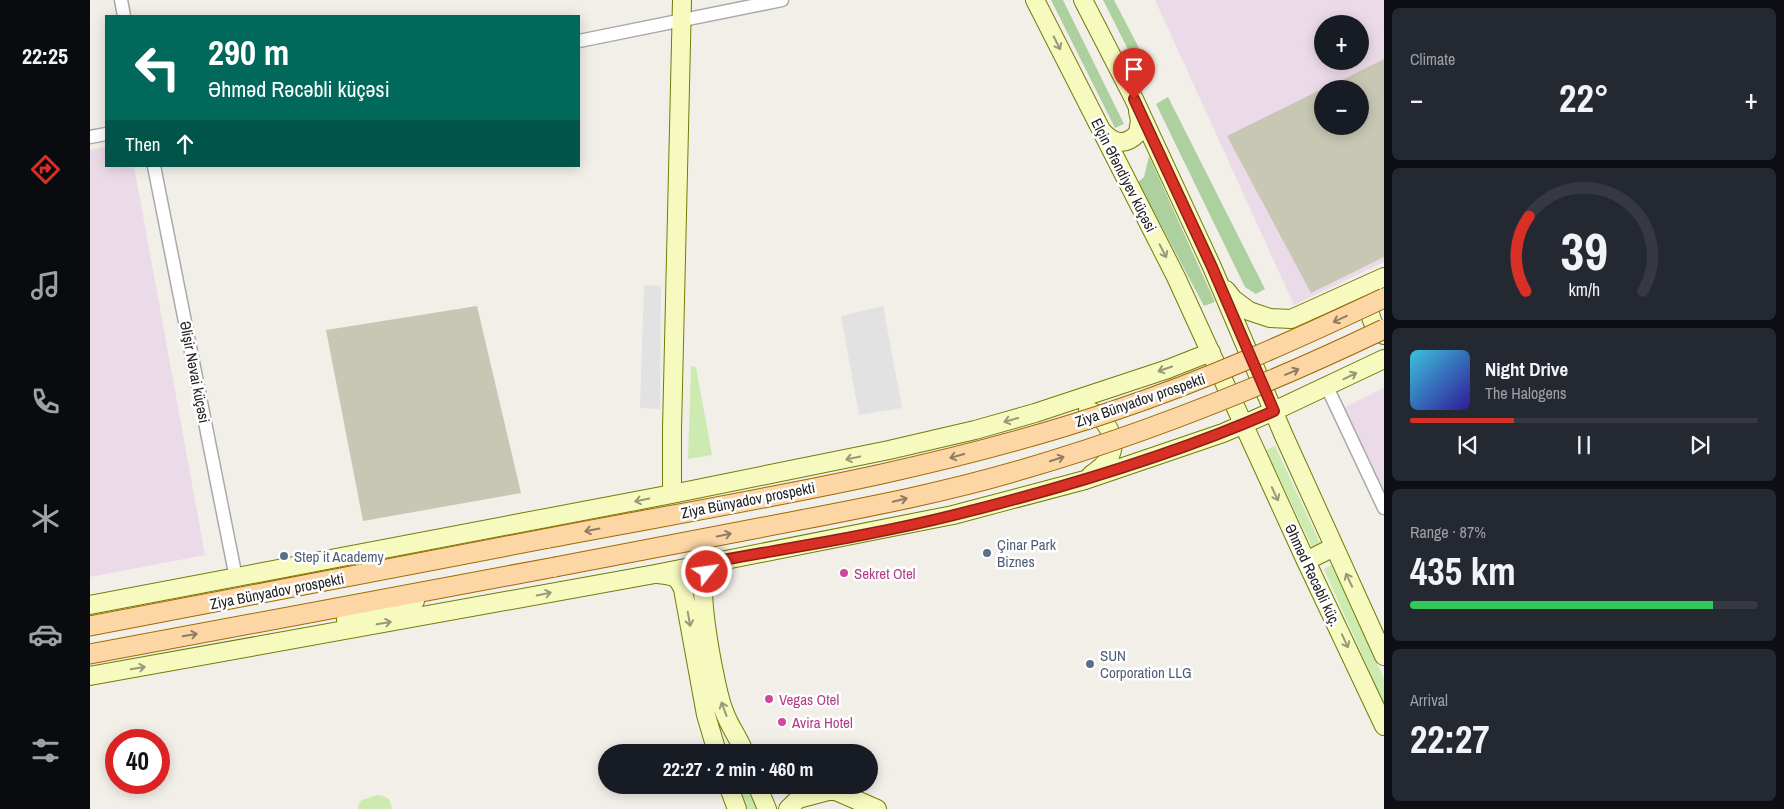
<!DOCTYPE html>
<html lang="en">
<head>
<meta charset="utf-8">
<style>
  body { margin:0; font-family:"Archivo Narrow",sans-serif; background:#242831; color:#f1f3f6; height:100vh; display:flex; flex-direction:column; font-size:19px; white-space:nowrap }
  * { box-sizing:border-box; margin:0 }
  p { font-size:16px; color:#9ea1a6 }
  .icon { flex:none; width:28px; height:28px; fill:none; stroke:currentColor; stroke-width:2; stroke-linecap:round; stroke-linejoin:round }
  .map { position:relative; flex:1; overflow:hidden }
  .drawer { display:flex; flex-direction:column; gap:8px; padding:8px; background:#0d0f14; width:400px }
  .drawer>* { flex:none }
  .banner { position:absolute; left:15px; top:15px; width:475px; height:152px; border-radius:0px; box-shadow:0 2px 12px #0003; background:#00695c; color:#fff; overflow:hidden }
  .controls { position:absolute; left:1224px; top:15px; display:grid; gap:10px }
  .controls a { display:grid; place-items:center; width:55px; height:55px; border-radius:50%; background:#171b24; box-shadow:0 2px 12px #0003; font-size:25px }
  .speed { position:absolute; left:15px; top:729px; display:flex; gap:10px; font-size:25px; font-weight:700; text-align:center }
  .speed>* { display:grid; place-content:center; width:65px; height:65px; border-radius:50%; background:#171b24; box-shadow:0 2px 12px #0003; line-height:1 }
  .speed .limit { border:8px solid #d22; background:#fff; color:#111 }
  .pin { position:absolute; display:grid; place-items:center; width:42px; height:42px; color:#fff; margin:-51px -21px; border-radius:50% 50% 50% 0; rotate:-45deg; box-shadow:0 0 5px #0007 }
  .pin .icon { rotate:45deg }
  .me { position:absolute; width:55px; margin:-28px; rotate:60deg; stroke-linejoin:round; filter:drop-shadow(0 0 4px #0008) }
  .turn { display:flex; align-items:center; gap:18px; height:105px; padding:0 20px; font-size:22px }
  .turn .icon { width:65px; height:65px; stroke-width:2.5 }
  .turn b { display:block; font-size:35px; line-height:42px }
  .then { display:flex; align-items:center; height:48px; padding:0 20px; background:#0003; gap:10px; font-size:19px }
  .big { font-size:38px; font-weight:700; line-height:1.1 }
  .drawer .card { flex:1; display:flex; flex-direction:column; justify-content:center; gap:8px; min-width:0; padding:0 18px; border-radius:8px; background:#242831 }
  .drawer .dial { align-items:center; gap:0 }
  .dial svg { height:130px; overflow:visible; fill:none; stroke:#363941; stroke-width:7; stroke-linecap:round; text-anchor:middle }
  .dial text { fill:#f1f3f6; stroke:none }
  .song { display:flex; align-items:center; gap:15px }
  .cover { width:60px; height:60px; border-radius:8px; background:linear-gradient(135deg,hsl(190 70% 55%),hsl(250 70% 35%)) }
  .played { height:5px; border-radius:2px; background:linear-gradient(90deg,#d93025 30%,#363941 30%) }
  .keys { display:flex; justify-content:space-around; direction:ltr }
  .heat { display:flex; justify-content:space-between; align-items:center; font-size:28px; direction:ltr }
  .charge { height:8px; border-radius:4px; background:linear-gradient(90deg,#34c759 87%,#363941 0) }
  .trip { position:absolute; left:508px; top:744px; width:280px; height:50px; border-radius:25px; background:#171b24; box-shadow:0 2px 12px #0003; font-weight:700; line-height:50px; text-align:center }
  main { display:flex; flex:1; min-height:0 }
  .menu { display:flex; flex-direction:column; width:90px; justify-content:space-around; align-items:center; background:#090b0e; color:#9ea1a6 }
  .menu .icon { width:35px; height:35px }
  .menu .current { color:#d93025 }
  .menu b { font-size:22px; color:#f1f3f6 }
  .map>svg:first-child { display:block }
  .industrial { fill:#ebdbe8; fill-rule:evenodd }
  .construction { fill:#c7c7b4 }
  .grass { fill:#cdebb0 }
  .forest { fill:#add19e }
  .parking { fill:#e2e2e2 }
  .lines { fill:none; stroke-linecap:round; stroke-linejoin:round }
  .street-casing { stroke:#a9a9a9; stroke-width:15 }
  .secondary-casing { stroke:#707d05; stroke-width:20 }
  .primary-casing { stroke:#a06b00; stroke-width:21 }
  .street { stroke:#fff; stroke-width:12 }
  .secondary { stroke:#f7fabf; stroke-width:18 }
  .primary { stroke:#fcd6a4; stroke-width:19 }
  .primary-bridge-casing { stroke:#a06b00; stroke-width:21; stroke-linecap:butt }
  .primary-bridge { stroke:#fcd6a4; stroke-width:19 }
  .oneway { stroke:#979978 }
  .oneway2 { stroke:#8f7c63 }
  .route-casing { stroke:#8d1f18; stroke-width:12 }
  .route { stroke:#d93025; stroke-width:9 }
  .service-dot { fill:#5c6f8a; stroke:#fff; stroke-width:2 }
  .hotel-dot { fill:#d1479c; stroke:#fff; stroke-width:2 }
  .labels { text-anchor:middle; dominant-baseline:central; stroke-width:5; stroke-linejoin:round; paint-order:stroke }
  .street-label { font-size:15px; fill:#222; stroke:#fff }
  .service-label { font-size:15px; fill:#4e5e75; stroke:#fff; text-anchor:start }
  .hotel-label { font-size:15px; fill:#b23c85; stroke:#fff; text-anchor:start }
</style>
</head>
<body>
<main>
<nav class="menu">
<b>22:25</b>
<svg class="icon current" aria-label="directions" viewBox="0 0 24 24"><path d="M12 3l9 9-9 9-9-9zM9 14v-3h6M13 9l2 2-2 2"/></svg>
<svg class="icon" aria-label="music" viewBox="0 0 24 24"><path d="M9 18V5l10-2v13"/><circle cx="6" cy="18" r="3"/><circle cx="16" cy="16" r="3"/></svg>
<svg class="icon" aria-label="phone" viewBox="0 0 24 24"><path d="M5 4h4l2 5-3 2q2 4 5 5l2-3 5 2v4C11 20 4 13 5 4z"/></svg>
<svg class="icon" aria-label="climate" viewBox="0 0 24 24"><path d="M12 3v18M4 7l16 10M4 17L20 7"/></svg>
<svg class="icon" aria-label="car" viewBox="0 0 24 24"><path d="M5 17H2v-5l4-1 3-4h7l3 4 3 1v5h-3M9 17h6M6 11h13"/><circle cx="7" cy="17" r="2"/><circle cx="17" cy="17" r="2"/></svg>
<svg class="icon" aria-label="filters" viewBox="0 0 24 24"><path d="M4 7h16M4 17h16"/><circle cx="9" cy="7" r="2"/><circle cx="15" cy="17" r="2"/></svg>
</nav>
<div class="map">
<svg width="1294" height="809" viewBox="0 0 1294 809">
  <rect width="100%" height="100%" fill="#f2efe9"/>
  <!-- industrial -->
  <path class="industrial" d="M 1065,0 L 1294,0 L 1294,262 L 1204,305 ZM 1232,24 L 1270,24 L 1270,61 L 1232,61 ZM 1232,89 L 1270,89 L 1270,126 L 1232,126 Z
    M 16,147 L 16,166 L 44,166 L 115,555 L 0,577 L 0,150 Z
    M 1294,388 L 1294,493 L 1253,408 Z"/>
  <!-- construction -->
  <path class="construction" d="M 1294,59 L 1294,257 L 1221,293 L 1137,136 L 1232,89 L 1232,126 L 1270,126 L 1270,89 L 1234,89 Z
    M 387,306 L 431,493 L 273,521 L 236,330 Z"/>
  <!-- grass -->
  <path class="grass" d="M 601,366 L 606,367 L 622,455 L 598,459 Z
    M 1185,446 L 1231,545 L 1223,549 L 1176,450 Z
    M 1243,564 L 1294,679 L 1294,704 L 1234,569 Z
    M 646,785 L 661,785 L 670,809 L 655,809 Z
    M 287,795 L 293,796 L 299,799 L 302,809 L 268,809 L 269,803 L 272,800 Z"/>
  <!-- forest -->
  <path class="forest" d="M 961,0 L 973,0 L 1034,124 L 1025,128 Z
    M 1013,0 L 1024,0 L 1061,71 L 1051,75 Z
    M 1078,97 L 1175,289 L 1166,294 L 1155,287 L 1066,104 Z
    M 1059,156 L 1125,302 L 1114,306 L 1048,182 L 1054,177 Z"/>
  <!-- parking -->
  <path class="parking" d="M 554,285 L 571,286 L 570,409 L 550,408 Z
    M 793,306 L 812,408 L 769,415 L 751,316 Z"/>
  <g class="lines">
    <!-- street casing -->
    <g class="street-casing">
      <path id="street" d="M 31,0 L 34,16
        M 489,41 L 692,0
        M 0,137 L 16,134
        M 64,166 L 146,578
        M 1237,387 L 1294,508"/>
    </g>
    <!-- secondary casing -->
    <g class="secondary-casing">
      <path id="secondary" d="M 945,0 L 1086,277 L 1216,561 L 1294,726
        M 993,0 L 1044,99 L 1122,267 L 1194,436 L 1294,656
        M 1013,132 C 1024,144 1036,146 1048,133 L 1050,120 L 1048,111
        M 1136,290 L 1143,299 L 1159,311 L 1180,318 L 1201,319 L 1294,277
        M 1284,294 C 1276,309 1280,325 1294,335
        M 998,410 C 1016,417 1029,439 1019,458 C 1015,465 1008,470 1001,475
        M 582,494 L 582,429 L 592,0
        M 632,561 C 626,566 618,570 615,576 C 607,591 626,693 634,711 C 639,726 649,738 654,752
        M 1216,561 L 1244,547
        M 568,574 C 582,576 587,575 593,589 L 616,715 L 627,752
        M 0,605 L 582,494 L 799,450 L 885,430 L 945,413 L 1078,369 L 1121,352
        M 256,620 L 325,601
        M 0,676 L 565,574 L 863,515 L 995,480 L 1133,433 L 1184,411 L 1294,359
        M 638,785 L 647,809
        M 667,785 L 677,809
        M 732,785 L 787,809
        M 698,809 L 708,799 L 742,790"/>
    </g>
    <!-- primary casing -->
    <g class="primary-casing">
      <path id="primary" d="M 0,626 L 459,538
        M 0,654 L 465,567"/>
    </g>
    <!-- street -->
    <use href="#street" class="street"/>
    <!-- secondary -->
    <use href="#secondary" class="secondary"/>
    <!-- primary -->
    <use href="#primary" class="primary"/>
    <!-- primary-bridge casing -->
    <g class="primary-bridge-casing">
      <path id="primary-bridge" d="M 459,538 C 648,502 840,473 1023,411 C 1116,380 1205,340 1294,298
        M 465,567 C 544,552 622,537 700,522 C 778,507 857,492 934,469 C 1058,433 1177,385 1294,329"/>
    </g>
    <!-- primary-bridge -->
    <use href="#primary-bridge" class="primary-bridge"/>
  </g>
  <!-- one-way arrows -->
  <defs><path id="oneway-shaft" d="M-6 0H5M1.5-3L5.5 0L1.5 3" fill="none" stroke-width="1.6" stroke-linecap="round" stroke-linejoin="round" transform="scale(1.25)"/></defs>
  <g class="oneway">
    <use href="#oneway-shaft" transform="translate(967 43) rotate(63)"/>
    <use href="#oneway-shaft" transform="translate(1073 251) rotate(63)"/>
    <use href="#oneway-shaft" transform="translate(1075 369) rotate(161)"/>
    <use href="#oneway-shaft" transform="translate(1260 376) rotate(-26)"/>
    <use href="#oneway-shaft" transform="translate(921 420) rotate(164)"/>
    <use href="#oneway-shaft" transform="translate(763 458) rotate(168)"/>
    <use href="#oneway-shaft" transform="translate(1185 494) rotate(65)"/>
    <use href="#oneway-shaft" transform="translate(552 500) rotate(169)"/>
    <use href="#oneway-shaft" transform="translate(1259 580) rotate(-115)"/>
    <use href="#oneway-shaft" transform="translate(454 594) rotate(-11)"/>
    <use href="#oneway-shaft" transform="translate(599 619) rotate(80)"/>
    <use href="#oneway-shaft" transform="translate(294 623) rotate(-10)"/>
    <use href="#oneway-shaft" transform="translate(1255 641) rotate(65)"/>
    <use href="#oneway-shaft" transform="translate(48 668) rotate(-10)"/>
    <use href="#oneway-shaft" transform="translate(634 709) rotate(-110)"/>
  </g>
  <g class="oneway2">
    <use href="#oneway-shaft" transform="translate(1250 319) rotate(155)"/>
    <use href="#oneway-shaft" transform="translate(1202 372) rotate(-23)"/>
    <use href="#oneway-shaft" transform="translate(867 456) rotate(165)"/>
    <use href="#oneway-shaft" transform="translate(967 459) rotate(-18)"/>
    <use href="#oneway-shaft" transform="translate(810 500) rotate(-13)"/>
    <use href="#oneway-shaft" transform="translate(502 530) rotate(169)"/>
    <use href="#oneway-shaft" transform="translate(634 535) rotate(-11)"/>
    <use href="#oneway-shaft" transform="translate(100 635) rotate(-10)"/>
  </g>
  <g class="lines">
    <!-- route casing -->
    <g class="route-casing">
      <path id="route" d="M 617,572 L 633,560 C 710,546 788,534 864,515 C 973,488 1081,456 1184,411 L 1122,267 L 1044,99"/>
    </g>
    <!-- route -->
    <use href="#route" class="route"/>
  </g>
  <!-- markers -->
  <g class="service-dot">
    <circle cx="897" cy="553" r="5"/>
    <circle cx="194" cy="556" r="5"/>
    <circle cx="1000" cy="664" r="5"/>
  </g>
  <g class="hotel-dot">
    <circle cx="754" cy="573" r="5"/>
    <circle cx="679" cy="699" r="5"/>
    <circle cx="692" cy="722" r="5"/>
  </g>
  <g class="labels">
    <!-- street labels -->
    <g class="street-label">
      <text transform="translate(1034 175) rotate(63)">Elçin Əfəndiyev küçəsi</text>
      <text transform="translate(105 372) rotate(79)">Əlişir Nəvai küçəsi</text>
      <text transform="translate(1050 400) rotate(-19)">Ziya Bünyadov prospekti</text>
      <text transform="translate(658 500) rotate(-11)">Ziya Bünyadov prospekti</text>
      <text transform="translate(1223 575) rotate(65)">Əhməd Rəcəbli küç.</text>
      <text transform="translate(187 591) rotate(-11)">Ziya Bünyadov prospekti</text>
    </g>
    <!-- service labels -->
    <g class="service-label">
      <text x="907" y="544">Çinar Park<tspan x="907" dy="17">Biznes</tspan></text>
      <text x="204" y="556">Step it Academy</text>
      <text x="1010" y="655">SUN<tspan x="1010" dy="17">Corporation LLG</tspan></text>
    </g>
    <!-- hotel labels -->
    <g class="hotel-label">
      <text x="764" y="573">Sekret Otel</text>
      <text x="689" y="699">Vegas Otel</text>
      <text x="702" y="722">Avira Hotel</text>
    </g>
  </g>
</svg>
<div class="controls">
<a>+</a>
<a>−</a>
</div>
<div class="speed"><div class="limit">40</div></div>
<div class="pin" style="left:1044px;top:99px;background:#d93025"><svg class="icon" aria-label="arrive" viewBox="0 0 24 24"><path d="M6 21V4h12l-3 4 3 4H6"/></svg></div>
<svg class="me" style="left:617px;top:572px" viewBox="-20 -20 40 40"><circle r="17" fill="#d93025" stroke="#fff" stroke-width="3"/><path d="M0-11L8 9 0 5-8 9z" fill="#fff"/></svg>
<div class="trip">22:27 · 2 min · 460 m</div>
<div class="banner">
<div class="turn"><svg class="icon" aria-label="left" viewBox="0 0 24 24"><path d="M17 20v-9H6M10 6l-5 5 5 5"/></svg><div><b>290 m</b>Əhməd Rəcəbli küçəsi</div></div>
<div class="then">Then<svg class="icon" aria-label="ahead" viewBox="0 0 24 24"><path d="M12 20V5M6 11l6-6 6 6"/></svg></div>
</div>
</div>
<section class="drawer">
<div class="card"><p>Climate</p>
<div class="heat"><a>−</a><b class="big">22°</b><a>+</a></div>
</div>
<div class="card dial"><svg viewBox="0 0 100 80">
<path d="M14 69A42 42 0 1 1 86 69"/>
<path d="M14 69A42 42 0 0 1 16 23" stroke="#d93025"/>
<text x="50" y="56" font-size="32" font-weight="700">39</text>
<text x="50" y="72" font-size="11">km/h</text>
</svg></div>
<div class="card">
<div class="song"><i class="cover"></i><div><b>Night Drive</b><p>The Halogens</p></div></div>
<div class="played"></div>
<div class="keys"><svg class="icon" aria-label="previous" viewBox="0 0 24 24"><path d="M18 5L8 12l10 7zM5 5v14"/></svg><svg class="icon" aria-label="pause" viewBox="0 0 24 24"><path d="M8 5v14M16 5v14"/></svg><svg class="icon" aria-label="next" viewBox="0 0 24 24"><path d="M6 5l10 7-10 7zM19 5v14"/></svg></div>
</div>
<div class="card"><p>Range · 87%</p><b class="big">435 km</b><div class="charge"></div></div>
<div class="card"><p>Arrival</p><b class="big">22:27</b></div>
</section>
</main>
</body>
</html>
